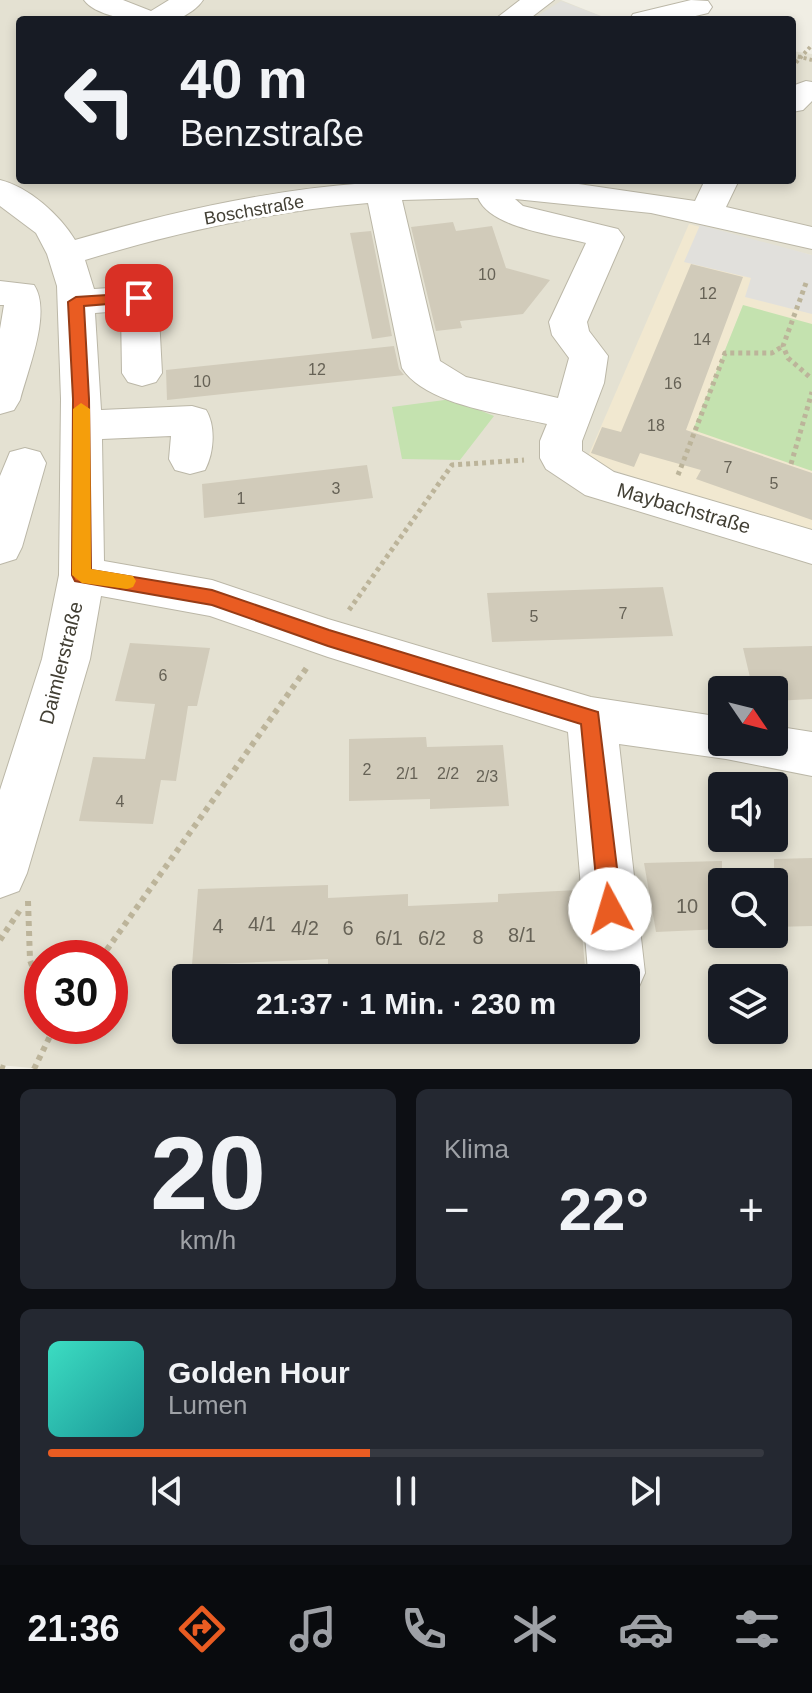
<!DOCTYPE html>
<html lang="de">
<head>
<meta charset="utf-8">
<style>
  body { margin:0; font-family:Arial,sans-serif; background:#242831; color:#f1f3f6; height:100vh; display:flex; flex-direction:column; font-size:30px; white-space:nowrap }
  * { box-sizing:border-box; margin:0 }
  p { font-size:26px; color:#9ea1a6 }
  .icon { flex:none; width:44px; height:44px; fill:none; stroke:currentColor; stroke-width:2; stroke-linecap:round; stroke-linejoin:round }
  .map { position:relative; height:1069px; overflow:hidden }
  .panel { display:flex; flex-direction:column; gap:20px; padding:20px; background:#0d0f14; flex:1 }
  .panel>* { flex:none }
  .banner { position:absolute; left:16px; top:16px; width:780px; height:168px; border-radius:8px; box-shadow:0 4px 12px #0003; background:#171b24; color:#f1f3f6; overflow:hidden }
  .needle { width:52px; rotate:125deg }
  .controls { position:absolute; left:708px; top:676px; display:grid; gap:16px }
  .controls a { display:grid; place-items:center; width:80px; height:80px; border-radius:8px; background:#171b24; box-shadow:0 4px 12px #0003; font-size:40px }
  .speed { position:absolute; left:24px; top:940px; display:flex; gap:16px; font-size:40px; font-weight:700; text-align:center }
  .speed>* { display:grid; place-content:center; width:104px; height:104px; border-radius:50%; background:#171b24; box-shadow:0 4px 12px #0003; line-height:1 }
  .speed .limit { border:12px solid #d22; background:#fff; color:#111 }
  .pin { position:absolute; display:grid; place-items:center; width:68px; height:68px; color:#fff; margin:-34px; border-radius:16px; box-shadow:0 4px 12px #0006 }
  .me { position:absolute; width:88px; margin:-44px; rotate:354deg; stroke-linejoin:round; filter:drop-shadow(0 0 6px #0008) }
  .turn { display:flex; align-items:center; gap:28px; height:168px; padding:0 32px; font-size:36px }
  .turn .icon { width:104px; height:104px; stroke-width:2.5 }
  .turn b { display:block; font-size:56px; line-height:68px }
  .big { font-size:60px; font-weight:800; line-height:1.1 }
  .panel .card { flex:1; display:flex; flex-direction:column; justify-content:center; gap:12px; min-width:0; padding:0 28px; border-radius:12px; background:#242831 }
  .panel .dial { align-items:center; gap:0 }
  .dial b { font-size:104px; line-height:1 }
  .song { display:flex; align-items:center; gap:24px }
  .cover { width:96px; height:96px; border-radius:12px; background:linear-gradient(135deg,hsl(170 70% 55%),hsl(180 70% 35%)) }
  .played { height:8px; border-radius:4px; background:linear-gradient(90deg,#e95c22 45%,#363941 45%) }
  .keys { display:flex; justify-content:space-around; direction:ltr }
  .heat { display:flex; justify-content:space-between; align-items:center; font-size:44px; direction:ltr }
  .panel .tiles { flex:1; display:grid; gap:20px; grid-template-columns:1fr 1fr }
  .card:last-child { grid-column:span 2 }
  .trip { position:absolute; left:172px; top:964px; width:468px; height:80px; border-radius:8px; background:#171b24; box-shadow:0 4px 12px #0003; font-weight:800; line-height:80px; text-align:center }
  .tab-bar { display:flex; height:128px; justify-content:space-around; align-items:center; background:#090b0e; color:#9ea1a6 }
  .tab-bar .icon { width:56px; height:56px }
  .tab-bar .active { color:#e95c22 }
  .tab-bar b { font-size:36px; color:#f1f3f6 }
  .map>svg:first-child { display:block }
  .residential { fill:#e4e1d2; fill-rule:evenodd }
  .commercial { fill:#f1e8d0 }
  .green { fill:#c4e2af }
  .parking { fill:#e1e0dc }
  .building { fill:#d1cbba }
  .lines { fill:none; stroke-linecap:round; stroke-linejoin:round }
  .minor-casing { stroke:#bbb7a7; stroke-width:2 }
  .path-far2 { stroke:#bcb49a; stroke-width:4; stroke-dasharray:3 3; stroke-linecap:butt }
  .path-far1 { stroke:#bcb49a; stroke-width:5; stroke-dasharray:4 4; stroke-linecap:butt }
  .path { stroke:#bcb49a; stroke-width:6; stroke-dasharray:5 5; stroke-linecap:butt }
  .minor { fill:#fff; fill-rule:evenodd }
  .route { fill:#e95c22; stroke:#973c16; stroke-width:2 }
  .slow { fill:#f59e0b }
  .labels { text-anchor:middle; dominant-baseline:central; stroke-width:6; stroke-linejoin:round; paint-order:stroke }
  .number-label { font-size:16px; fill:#666256 }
  .far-street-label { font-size:18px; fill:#423f34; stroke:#fff }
  .street-label { font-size:20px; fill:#423f34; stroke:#fff }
  .near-number-label { font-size:20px; fill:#666256 }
</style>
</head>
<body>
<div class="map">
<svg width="812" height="1069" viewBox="0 0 812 1069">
  <rect width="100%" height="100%" fill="#f0eee4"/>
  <!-- residential -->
  <path class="residential" d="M 0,0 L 561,0 L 611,20 L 20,20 L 20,180 L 792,180 L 792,51 L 812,54 L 812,1069 L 42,1069 L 0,1065 ZM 722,690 L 774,690 L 774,742 L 722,742 ZM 722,786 L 774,786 L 774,838 L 722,838 ZM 722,882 L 774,882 L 774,934 L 722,934 ZM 42,958 L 110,958 L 110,1026 L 42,1026 ZM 186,978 L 626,978 L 626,1030 L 186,1030 ZM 722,978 L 774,978 L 774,1030 L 722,1030 Z"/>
  <!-- commercial -->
  <path class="commercial" d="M 689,224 L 812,255 L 812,536 L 586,461 Z"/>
  <!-- green -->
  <path class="green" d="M 743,305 L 812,324 L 812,471 L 693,430 Z
    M 452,399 L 494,416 L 460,460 L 402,459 L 392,407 Z"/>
  <!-- parking -->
  <path class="parking" d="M 561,1 L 611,20 L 531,20 Z
    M 700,225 L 812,255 L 812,314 L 745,297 L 751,278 L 684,262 Z"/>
  <!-- building -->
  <path class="building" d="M 453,222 L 456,231 L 492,226 L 506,268 L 550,280 L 523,314 L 460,321 L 462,328 L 436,331 L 411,227 Z
    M 371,231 L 392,336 L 372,339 L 350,233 Z
    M 691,264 L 743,277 L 686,430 L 812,473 L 812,520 L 696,479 L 701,470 L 640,453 L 634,467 L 591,453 L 602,427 L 621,432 Z
    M 394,346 L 399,369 L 404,375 L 167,400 L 166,370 Z
    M 367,465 L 373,498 L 204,518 L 202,484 Z
    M 663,587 L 673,636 L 492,642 L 487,593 Z
    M 130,643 L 210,648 L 197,706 L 188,706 L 176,781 L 161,780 L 153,824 L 79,821 L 93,757 L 145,759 L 155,704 L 115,701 Z
    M 812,646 L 812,699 L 774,701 L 774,690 L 753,690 L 743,648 Z
    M 426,737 L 427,747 L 503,745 L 509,806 L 430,809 L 430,799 L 349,801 L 349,739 Z
    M 812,858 L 812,926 L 774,927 L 774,859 Z
    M 722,861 L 722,929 L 656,932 L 644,863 Z
    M 328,885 L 328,898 L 408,894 L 408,906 L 498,902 L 498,894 L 578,890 L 585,967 L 504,970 L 505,978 L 411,978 L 411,970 L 328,973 L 328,959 L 192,965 L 198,889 Z"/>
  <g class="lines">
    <!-- minor casing -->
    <g class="minor-casing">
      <path id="minor" d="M 84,0 L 123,0 L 151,11 L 169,0 L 203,0 C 198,8 187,15 178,19 C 158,27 97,19 84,0 Z
        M 520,0 L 554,0 L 528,20 L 494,20 Z
        M 691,0 L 708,1 L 712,7 L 708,13 L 679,20 L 629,20 L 633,14 Z
        M 806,81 L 812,82 L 812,101 L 803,110 L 792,112 L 792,86 Z
        M 0,180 C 29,187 60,215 75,240 C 170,212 267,190 366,183 L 366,180 L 558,181 L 695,201 L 705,180 L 739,180 L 726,207 L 812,227 L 812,249 L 651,213 L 515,199 L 523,206 L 618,229 L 624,237 L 587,322 L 589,331 L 608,356 L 604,383 L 582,441 L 582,451 L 614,472 L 812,530 L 812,564 L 585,495 L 546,469 L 540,458 L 540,441 L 547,424 C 506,414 426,406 402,368 L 368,203 C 271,211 177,232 85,260 L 94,289 L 139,286 L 152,290 L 158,298 L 162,373 L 156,382 L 142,386 L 128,382 L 122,373 L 121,311 L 95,313 L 101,410 L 192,406 L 206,410 C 216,426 214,453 205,470 L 190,474 L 175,470 L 169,459 L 171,436 L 102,439 L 104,561 L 212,580 L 328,619 L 591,697 L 722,717 L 722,742 L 774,742 L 774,726 L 812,732 L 812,776 L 726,759 L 619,744 L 645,973 L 634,998 L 626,1001 L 626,978 L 586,978 L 588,971 L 568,732 L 328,657 L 210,616 L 101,596 L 90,659 L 27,873 L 19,891 L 0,898 L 0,790 L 42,659 L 59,575 L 61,399 L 57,286 L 47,254 L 36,233 L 0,206 ZM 478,198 C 491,228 555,235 586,243 L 549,322 L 552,335 L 569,358 L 558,398 L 466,377 L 440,361 L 402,200 Z
        M 0,281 L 34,285 C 52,312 28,369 20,400 L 14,410 L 0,414 L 0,329 L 4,305 L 0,305 Z
        M 25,448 L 40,452 L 46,463 L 22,547 L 16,559 L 0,564 L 0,476 L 10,452 Z"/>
    </g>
    <!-- path-far2 -->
    <path class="path-far2" d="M 792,55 L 812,60
      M 792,67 L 812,45"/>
    <!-- path-far1 -->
    <path class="path-far1" d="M 806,283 L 783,346 L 788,358 L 812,379
      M 791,464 L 812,392
      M 678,475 L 725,353 L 772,353 L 783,346
      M 349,610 L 452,465 L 524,460"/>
    <!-- path -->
    <path class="path" d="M 28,901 L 30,960 L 42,993
      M 0,940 L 22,907
      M 101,958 L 308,666
      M 0,1067 L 6,1069
      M 34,1069 L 55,1026"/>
    <!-- minor -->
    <use href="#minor" class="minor"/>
  </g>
  <!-- route -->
  <path class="route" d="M 139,293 L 145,295 L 145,301 L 84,306 L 89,399 L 91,570 L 212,590 L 329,630 L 598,712 L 622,909 L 618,917 L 610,920 L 602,917 L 599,909 L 581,724 L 328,646 L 212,605 L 75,581 L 72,575 L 73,399 L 68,302 L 76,297 Z"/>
  <!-- slow -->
  <path class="slow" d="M 81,403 L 90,409 L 91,569 L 133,576 L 136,581 L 133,587 L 127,589 L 82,583 L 72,575 L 73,409 Z"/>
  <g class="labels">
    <!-- number labels -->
    <g class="number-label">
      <text x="487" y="274">10</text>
      <text x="708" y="293">12</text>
      <text x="702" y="339">14</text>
      <text x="317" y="369">12</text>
      <text x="202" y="381">10</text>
      <text x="673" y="383">16</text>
      <text x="656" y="425">18</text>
      <text x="728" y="467">7</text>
      <text x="774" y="483">5</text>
      <text x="336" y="488">3</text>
      <text x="241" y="498">1</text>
      <text x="623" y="613">7</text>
      <text x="534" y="616">5</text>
      <text x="163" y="675">6</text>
      <text x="367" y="769">2</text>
      <text x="407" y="773">2/1</text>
      <text x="448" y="773">2/2</text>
      <text x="487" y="776">2/3</text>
      <text x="120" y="801">4</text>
    </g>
    <!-- far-street labels -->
    <g class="far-street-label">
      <text transform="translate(254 210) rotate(-10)">Boschstraße</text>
    </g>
    <!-- street labels -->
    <g class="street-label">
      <text transform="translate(684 508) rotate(16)">Maybachstraße</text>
      <text transform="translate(61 663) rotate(-76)">Daimlerstraße</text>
    </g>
    <!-- near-number labels -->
    <g class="near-number-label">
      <text x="687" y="906">10</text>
      <text x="262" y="924">4/1</text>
      <text x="218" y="926">4</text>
      <text x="305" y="928">4/2</text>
      <text x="348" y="928">6</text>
      <text x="522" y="935">8/1</text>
      <text x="478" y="937">8</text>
      <text x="389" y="938">6/1</text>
      <text x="432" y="938">6/2</text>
    </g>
  </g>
</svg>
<div class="controls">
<a><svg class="needle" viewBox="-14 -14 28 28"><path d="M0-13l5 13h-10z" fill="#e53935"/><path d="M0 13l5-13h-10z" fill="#9ea1a6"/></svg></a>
<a><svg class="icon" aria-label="sound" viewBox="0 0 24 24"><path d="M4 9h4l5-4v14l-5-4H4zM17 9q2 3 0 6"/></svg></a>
<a><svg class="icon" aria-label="search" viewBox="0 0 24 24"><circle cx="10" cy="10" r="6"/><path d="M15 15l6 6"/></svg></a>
<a><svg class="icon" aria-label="layers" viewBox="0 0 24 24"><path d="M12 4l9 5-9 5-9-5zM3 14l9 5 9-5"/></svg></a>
</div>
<div class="speed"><div class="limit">30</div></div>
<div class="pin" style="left:139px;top:298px;background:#d93025"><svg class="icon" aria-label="arrive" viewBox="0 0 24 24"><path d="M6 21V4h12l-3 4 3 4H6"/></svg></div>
<svg class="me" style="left:610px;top:909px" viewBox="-20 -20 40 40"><circle r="19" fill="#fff"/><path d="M0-13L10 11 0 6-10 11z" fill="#e95c22"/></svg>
<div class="trip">21:37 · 1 Min. · 230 m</div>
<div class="banner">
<div class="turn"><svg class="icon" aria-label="left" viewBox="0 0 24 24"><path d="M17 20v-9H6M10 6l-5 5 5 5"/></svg><div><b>40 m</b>Benzstraße</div></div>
</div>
</div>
<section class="panel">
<div class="tiles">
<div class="card dial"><b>20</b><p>km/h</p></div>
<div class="card"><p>Klima</p>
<div class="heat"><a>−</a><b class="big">22°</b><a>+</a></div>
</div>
<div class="card">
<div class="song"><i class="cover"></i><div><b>Golden Hour</b><p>Lumen</p></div></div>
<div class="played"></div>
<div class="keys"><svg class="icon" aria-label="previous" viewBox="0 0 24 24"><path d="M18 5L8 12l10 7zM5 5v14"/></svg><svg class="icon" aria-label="pause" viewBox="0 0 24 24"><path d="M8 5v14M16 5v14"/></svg><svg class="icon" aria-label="next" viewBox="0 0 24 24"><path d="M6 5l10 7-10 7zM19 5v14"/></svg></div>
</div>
</div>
</section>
<nav class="tab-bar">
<b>21:36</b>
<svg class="icon active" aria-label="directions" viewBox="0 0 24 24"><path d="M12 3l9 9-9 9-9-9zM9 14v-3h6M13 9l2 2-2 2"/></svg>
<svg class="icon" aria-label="music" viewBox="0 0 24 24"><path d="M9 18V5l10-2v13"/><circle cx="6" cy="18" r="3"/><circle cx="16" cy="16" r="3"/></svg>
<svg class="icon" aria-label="phone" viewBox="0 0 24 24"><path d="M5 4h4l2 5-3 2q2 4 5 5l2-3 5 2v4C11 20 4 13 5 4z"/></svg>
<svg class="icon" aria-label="climate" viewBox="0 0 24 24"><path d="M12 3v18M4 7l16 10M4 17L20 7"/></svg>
<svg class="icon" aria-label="car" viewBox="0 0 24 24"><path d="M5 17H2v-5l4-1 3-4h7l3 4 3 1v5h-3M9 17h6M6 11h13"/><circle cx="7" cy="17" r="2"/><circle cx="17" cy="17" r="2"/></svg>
<svg class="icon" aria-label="filters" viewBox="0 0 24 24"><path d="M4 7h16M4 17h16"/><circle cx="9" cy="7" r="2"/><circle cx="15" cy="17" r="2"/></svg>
</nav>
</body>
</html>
